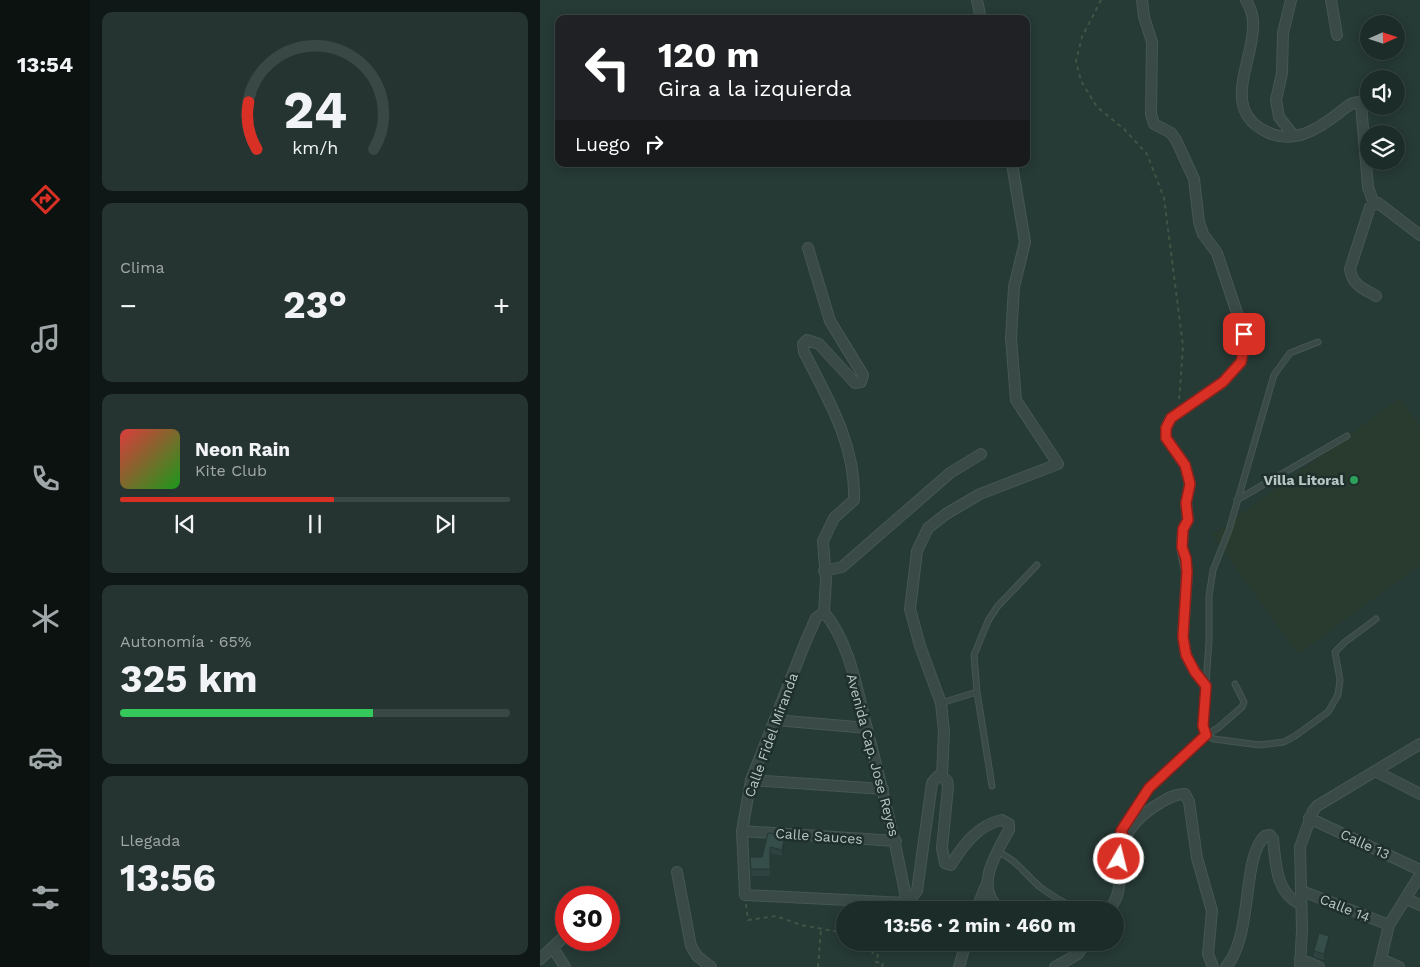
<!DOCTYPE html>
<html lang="es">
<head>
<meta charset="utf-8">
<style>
  body { margin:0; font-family:"Work Sans",sans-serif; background:#253430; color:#f1f3f6; height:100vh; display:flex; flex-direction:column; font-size:19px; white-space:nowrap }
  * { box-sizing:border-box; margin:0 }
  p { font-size:16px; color:#a0a7a8 }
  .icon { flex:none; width:28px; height:28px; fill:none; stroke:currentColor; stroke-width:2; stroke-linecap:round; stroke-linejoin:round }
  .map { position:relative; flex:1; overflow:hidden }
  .details { display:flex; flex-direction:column; gap:12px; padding:12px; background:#0f1816; width:450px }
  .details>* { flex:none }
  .banner { position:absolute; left:15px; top:15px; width:475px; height:152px; border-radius:10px; box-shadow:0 2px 12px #0003,0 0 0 1px #3a4845; background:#202124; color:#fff; overflow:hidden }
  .needle { width:32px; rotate:87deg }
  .fabs { position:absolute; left:820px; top:15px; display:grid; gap:10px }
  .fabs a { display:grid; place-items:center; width:45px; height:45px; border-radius:50%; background:#1c2c28; box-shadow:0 2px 12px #0003,0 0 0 1px #3a4845; font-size:25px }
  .speed { position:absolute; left:15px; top:886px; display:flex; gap:10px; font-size:25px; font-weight:700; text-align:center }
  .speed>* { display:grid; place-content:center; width:65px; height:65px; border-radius:50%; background:#1c2c28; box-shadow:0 2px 12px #0003,0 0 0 1px #3a4845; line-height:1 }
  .speed .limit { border:8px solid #d22; background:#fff; color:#111 }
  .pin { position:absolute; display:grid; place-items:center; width:42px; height:42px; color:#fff; margin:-21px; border-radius:10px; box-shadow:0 2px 8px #0006 }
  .me { position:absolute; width:55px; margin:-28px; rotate:8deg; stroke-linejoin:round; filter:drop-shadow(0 0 4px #0008) }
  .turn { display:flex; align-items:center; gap:18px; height:105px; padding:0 20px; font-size:22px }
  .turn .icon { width:65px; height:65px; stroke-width:2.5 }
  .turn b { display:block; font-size:35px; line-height:42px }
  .then { display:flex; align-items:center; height:48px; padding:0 20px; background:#0003; gap:10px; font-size:19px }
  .big { font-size:38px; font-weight:700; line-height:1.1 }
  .details .widget { flex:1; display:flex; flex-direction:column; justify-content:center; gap:8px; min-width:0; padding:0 18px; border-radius:10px; background:#253430 }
  .details .dial { align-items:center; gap:0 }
  .dial svg { height:130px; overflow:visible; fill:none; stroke:#3a4845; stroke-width:7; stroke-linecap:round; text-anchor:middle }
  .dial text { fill:#f1f3f6; stroke:none }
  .song { display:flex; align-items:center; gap:15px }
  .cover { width:60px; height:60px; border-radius:8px; background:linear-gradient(135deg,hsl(0 70% 55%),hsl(120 70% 35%)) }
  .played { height:5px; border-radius:2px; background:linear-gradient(90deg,#d93025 55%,#3a4845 55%) }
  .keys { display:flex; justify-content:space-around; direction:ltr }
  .heat { display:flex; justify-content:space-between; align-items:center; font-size:28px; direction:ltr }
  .charge { height:8px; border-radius:4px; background:linear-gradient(90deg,#34c759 65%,#3a4845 0) }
  .trip { position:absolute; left:296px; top:901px; width:288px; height:50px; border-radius:25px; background:#1c2c28; box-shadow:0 2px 12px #0003,0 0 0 1px #3a4845; font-weight:700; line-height:50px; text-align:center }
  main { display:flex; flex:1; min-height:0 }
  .tabs { display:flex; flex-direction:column; width:90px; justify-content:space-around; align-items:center; background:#0b1210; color:#a0a7a8 }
  .tabs .icon { width:35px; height:35px }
  .tabs .selected { color:#d93025 }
  .tabs b { font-size:22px; color:#f1f3f6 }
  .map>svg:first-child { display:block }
  .green { fill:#283b2e }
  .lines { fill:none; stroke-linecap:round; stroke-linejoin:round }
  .service-casing { stroke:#465753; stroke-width:7 }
  .minor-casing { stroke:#465753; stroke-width:12 }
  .path { stroke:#415446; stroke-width:2; stroke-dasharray:4 4; stroke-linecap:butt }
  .service { stroke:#3a4b47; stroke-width:5 }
  .minor { stroke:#3a4b47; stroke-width:10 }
  .wall { fill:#2e433f }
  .shaded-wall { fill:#263733 }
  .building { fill:#364e49; stroke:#263733 }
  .route-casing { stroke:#8d1f18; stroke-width:12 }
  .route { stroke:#d93025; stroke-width:9 }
  .leisure-dot { fill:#2e9e5b; stroke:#1f302c; stroke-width:2 }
  .labels { text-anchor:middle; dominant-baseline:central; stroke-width:5; stroke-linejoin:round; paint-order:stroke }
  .poi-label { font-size:14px; font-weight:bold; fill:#b5c6c3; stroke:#1f302c; text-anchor:end }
  .street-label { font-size:14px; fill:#b5c6c3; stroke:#1f302c }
</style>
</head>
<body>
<main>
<nav class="tabs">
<b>13:54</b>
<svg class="icon selected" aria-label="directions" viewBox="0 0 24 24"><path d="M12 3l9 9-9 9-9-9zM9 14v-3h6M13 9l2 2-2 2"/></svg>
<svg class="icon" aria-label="music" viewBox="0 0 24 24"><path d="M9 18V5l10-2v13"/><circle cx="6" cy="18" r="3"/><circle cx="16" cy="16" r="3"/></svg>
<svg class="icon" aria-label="phone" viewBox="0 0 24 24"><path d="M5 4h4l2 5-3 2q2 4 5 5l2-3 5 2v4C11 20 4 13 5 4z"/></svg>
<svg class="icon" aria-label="climate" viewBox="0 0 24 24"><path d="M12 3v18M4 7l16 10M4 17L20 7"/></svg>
<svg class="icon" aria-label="car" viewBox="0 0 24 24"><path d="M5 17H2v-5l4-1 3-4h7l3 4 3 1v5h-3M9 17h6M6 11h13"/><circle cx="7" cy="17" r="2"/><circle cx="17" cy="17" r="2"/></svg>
<svg class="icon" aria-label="filters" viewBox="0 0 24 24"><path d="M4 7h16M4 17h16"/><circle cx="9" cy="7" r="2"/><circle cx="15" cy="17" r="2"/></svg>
</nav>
<section class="details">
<div class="widget dial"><svg viewBox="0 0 100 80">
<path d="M14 69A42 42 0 1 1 86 69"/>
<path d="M14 69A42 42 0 0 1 9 40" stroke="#d93025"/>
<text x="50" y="56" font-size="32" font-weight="700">24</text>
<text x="50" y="72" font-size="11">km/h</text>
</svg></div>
<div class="widget"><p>Clima</p>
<div class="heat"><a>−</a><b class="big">23°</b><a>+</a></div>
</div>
<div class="widget">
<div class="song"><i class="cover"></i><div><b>Neon Rain</b><p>Kite Club</p></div></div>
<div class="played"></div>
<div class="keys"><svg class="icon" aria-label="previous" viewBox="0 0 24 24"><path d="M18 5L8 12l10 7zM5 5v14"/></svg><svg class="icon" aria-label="pause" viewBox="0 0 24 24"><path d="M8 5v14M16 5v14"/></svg><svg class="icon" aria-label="next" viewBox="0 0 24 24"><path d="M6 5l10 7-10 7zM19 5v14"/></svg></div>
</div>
<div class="widget"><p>Autonomía · 65%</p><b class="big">325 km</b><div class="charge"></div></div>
<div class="widget"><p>Llegada</p><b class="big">13:56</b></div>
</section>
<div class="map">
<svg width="880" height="967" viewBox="0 0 880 967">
  <rect width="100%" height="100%" fill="#263a36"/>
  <!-- green -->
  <path class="green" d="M 860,398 L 880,426 L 880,565 L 758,654 L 672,535 Z"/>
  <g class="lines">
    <!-- service casing -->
    <g class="service-casing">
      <path id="service" d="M 697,500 L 807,436
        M 695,684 L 704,702 L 702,707 L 678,728 L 666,735 L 674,739 L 719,745 L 744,742 L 755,736 L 788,712 L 798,695 L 800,680 L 795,652 L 805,642 L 836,619
        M 401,703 L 437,692
        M 452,786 L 437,692 L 434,655 L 448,621 L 457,607 L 497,565
        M 585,838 L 581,831 L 609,788 L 666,735 L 664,714 L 669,641 L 669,596 L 673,570 L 689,530 L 734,375 L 750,353 L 778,342
        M 457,852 C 475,858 486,875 500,887 C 512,896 524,903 538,910"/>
    </g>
    <!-- minor casing -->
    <g class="minor-casing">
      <path id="minor" d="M 437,0 L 441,19
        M 602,0 L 604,17 L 612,42 L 611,114 L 614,124 L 631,133 L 636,140 L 654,179 L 659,222 L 663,234 L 677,253 L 704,334 L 704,348 L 701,362 L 683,382 L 631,418 L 626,428 L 626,438 L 645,465 L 650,484 L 646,503 L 648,520 L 643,529 L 642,547 L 647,572 L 643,637 L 646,655 L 655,672 L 666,686
        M 706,0 C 710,7 713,13 713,22 C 716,58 678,109 727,132 C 754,145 778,129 799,113 C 805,108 811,102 819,102 L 821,104 L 828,187 L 834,204
        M 751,0 L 743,33 L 742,73 L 736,100 L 739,117 L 754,136
        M 791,0 L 797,35
        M 268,248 L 290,321 L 323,375 L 321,382 L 315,383 L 279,344 L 267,340 L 263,344 L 264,352 C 288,399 316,445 314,500 L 294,518 L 283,541 L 286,580 L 284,612
        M 836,296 C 824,289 812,285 810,269 L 830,207 L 838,203 L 880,235
        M 284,571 L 302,567 L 410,473 L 441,454
        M 284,612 L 276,618 L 265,643 L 211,780 L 202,831 L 205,895 L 367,903
        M 284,612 C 310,643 317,690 327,729 C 342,787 356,844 367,903
        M 235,720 L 327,728
        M 835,771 L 880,794
        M 402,775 L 404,732 L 401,703 L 380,646 L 370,609 L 377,551 L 388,528 L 406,514 L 440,494 L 518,464 L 476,400 L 471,338 L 474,287 L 485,242 L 472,164
        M 211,780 L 343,789
        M 769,818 L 880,870
        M 202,831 L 356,841
        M 137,872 L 151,946 L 157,956 L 171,967
        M 762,891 L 849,925
        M 866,899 L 880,905
        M 367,903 L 377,891 L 392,783 L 398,776 L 402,775 L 407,781 L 408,787 L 402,848 L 405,863 L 411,865 C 423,845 438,825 462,820 L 469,824 L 469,830 C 456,853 432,891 462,910
        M 436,910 L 447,883
        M 569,910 C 582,894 579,881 579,862 C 579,836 599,815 620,803 C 627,799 636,793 645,794 L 649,802 L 657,858 L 672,911 L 668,954 L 673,967
        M 13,948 L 25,967
        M 0,959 L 26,935
        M 760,959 L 779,967
        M 841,959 L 859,967
        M 419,967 L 426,942
        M 515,967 L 538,954 L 546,942
        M 686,967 C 714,934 701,858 725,836 L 730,835 L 733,839 C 736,863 735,892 760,904
        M 760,967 L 762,930 L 760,847 L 773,811 L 777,806 L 880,744
        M 839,967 L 849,925 L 880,875"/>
    </g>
    <!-- path -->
    <path class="path" d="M 561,0 L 542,37 L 536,61 L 541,81 L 557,107 L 584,129 L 607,154 L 624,198 L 643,346 L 639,401
      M 206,904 L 208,920 L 236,916 L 261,925 L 305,933
      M 330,942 L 333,954 L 338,955 L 336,962 L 343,963 L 342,967
      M 278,967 L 281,929"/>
    <!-- service -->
    <use href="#service" class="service"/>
    <!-- minor -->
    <use href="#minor" class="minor"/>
  </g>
  <!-- wall -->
  <path class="wall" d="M 228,833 L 245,842 L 242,856 L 230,853 L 230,876 L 211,876 L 210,857 L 222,857 Z
    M 789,942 L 784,960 L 774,957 L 774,951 Z"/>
  <!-- shaded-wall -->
  <path class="shaded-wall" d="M 245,835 L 245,842 L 242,856 L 242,850 Z
    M 789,936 L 789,942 L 784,960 L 784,954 Z"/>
  <!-- building -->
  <path class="building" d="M 228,833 L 245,835 L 242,850 L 230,847 L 230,869 L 211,869 L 210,857 L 222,857 Z
    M 779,933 L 789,936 L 784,954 L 774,951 Z"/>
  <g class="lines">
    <!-- route casing -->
    <g class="route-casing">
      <path id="route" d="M 579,859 L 584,838 L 581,831 L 609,788 L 666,735 L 663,726 L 666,686 L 655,672 L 646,655 L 643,637 L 647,572 L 646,559 L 642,547 L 643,529 L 648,520 L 646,503 L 650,484 L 645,465 L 626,438 L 626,428 L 631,418 L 683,382 L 701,362 L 704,348 L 704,334"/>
    </g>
    <!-- route -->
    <use href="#route" class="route"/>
  </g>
  <!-- markers -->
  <circle class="leisure-dot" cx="814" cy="480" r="5"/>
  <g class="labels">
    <!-- poi labels -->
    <g class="poi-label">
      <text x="804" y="480">Villa Litoral</text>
    </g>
    <!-- street labels -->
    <g class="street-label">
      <text transform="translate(231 735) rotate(-70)">Calle Fidel Miranda</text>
      <text transform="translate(333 755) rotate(75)">Avenida Cap. Jose Reyes</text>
      <text transform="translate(279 836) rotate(4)">Calle Sauces</text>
      <text transform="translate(825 844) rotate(25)">Calle 13</text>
      <text transform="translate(805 908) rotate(22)">Calle 14</text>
    </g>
  </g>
</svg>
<div class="fabs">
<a><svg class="needle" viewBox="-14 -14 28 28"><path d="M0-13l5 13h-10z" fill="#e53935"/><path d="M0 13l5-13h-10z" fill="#a0a7a8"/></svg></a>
<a><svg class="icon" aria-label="sound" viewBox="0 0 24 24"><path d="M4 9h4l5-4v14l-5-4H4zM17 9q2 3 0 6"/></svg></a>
<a><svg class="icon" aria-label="layers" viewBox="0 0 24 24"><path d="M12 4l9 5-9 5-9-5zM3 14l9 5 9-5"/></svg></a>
</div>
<div class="speed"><div class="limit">30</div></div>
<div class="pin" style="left:704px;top:334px;background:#d93025"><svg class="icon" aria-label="arrive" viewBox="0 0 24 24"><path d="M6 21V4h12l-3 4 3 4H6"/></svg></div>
<svg class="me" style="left:579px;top:859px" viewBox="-20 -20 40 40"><circle r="17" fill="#d93025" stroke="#fff" stroke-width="3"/><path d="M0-11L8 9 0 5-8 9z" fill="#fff"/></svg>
<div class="trip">13:56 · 2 min · 460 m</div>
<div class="banner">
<div class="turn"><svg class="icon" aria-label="left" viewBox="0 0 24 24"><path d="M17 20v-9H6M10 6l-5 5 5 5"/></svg><div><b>120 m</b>Gira a la izquierda</div></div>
<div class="then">Luego<svg class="icon" aria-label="right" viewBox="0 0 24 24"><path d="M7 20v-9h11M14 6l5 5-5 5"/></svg></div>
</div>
</div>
</main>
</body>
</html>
